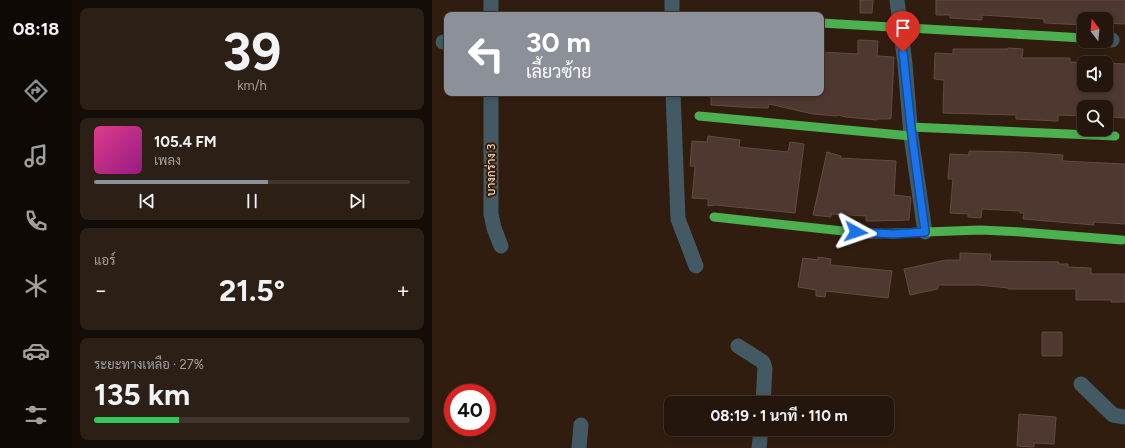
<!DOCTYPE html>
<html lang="th">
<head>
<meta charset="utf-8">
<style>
  body { margin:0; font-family:Figtree,Sarabun,sans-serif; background:#2c1f15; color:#f1f3f6; height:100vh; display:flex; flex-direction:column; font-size:15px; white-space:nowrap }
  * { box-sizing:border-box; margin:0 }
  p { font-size:13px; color:#a39f9d }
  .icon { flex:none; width:22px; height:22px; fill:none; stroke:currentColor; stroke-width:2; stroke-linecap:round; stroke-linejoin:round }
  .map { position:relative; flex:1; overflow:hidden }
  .panel { display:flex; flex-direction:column; gap:8px; padding:8px; background:#140c07; width:360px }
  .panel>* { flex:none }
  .top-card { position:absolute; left:12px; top:12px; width:380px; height:84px; border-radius:8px; box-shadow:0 2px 6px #0003,0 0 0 1px #41352d; background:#8c9099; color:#fff; overflow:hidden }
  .needle { width:26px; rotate:344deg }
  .buttons { position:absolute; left:645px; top:12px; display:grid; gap:8px }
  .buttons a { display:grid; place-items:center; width:36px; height:36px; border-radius:8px; background:#24160c; box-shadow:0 2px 6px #0003,0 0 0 1px #41352d; font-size:20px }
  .speed { position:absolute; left:12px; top:384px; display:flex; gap:8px; font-size:20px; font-weight:700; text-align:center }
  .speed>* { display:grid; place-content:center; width:52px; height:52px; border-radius:50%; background:#24160c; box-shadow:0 2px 6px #0003,0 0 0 1px #41352d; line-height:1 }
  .speed .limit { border:6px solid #d22; background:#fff; color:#111 }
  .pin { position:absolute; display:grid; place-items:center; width:34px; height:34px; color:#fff; margin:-41px -17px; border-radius:50% 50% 50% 0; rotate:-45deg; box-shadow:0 0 4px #0007 }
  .pin .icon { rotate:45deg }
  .me { position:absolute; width:44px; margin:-22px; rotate:95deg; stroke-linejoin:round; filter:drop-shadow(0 0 3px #0008) }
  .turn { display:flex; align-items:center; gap:14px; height:84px; padding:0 16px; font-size:18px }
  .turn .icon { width:52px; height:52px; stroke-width:2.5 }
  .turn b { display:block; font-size:28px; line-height:34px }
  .big { font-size:30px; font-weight:700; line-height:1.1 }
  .panel .card { flex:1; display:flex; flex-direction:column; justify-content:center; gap:6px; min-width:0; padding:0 14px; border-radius:8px; background:#2c1f15 }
  .panel .dial { align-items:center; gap:0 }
  .dial b { font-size:52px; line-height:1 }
  .song { display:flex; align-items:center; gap:12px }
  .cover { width:48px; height:48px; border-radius:6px; background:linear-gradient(135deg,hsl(330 70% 55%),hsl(310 70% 35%)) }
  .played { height:4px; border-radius:2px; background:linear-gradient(90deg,#8c9099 55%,#41352d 55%) }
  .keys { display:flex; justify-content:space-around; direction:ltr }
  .heat { display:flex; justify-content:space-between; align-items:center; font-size:22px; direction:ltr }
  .charge { height:6px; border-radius:3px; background:linear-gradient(90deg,#34c759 27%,#41352d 0) }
  .trip { position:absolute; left:232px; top:396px; width:230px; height:40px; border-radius:8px; background:#24160c; box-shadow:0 2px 6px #0003,0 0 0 1px #41352d; font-weight:700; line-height:40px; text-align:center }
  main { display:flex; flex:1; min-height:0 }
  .tabs { display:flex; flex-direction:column; width:72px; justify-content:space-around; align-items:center; background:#0e0905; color:#a39f9d }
  .tabs .icon { width:28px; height:28px }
  .tabs .on { color:#8c9099 }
  .tabs b { font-size:18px; color:#f1f3f6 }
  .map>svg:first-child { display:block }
  .building { fill:#4f3830; stroke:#624a41 }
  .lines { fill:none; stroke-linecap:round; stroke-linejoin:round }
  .street { stroke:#435a64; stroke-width:15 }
  .fast { stroke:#4caf50; stroke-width:9 }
  .route-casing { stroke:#114b97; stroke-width:10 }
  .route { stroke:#1a73e8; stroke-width:7 }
  .labels { text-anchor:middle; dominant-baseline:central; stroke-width:4; stroke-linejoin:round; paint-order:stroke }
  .street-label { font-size:12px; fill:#f9f2ed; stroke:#3d1b03 }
</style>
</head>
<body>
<main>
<nav class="tabs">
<b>08:18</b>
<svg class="icon on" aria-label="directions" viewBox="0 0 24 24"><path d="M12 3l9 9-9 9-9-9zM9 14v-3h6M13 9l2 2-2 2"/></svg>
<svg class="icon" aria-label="music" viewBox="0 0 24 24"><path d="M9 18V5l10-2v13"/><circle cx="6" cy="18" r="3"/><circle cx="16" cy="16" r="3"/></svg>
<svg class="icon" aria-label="phone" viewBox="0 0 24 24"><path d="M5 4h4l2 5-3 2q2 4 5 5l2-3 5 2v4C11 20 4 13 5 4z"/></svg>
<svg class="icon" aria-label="climate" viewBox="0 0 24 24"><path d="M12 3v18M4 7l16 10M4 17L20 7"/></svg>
<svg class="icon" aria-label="car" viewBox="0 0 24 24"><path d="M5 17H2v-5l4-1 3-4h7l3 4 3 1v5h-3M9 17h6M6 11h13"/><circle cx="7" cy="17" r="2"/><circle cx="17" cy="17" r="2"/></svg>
<svg class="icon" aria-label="filters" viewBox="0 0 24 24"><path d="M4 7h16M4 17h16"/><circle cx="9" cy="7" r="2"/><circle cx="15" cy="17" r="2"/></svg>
</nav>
<section class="panel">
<div class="card dial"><b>39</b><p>km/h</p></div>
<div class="card">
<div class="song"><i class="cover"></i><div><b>105.4 FM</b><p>เพลง</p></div></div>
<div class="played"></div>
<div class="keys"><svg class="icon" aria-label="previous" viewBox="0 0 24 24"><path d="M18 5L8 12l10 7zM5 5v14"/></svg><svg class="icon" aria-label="pause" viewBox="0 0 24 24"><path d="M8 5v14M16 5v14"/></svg><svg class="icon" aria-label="next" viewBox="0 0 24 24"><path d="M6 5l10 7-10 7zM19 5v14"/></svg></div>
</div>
<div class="card"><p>แอร์</p>
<div class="heat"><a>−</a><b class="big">21.5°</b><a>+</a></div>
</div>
<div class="card"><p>ระยะทางเหลือ · 27%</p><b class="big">135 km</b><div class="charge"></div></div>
</section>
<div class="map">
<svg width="693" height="448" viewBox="0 0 693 448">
  <rect width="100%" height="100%" fill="#301d10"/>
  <!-- building -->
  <path class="building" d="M 428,0 L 441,0 L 440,13 L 428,13 Z
    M 504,0 L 693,0 L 693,24 L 674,23 L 674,19 L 652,19 L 652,25 L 612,23 L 612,19 L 550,15 L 550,20 L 518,18 L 518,15 L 504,15 Z
    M 426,40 L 446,41 L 445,56 L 462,57 L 459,119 L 445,119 L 445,120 L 414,117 L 406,115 L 405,116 L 381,114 L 337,104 L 336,108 L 308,107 L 279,105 L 279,93 L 389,93 L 389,52 L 426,54 Z
    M 576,48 L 591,49 L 590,58 L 638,58 L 638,62 L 662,63 L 652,63 L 652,85 L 674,85 L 674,63 L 693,64 L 693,118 L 674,117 L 674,107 L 652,107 L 652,116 L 626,115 L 626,121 L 584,119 L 584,115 L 511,113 L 512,80 L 502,79 L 503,53 L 521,54 L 521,49 L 576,49 Z
    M 276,136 L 308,140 L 307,147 L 356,152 L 358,142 L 372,144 L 363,213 L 283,205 L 276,206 L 276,199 L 260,198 L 263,166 L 258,166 L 260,141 L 275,142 Z
    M 537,151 L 587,152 L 631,155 L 630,161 L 693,164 L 693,224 L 662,222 L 662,225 L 591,219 L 592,213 L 588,213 L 588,211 L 550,209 L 549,218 L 536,217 L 536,214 L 518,213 L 521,179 L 516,179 L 518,154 L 537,155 Z
    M 395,152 L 409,156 L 408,158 L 464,161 L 462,195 L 479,197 L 477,220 L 440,221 L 434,221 L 434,216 L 399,214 L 399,217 L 381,215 Z
    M 528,253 L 559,254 L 558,261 L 627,262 L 627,264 L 636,264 L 636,267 L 659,268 L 659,274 L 693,274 L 693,302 L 679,302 L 679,300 L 644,300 L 644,289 L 576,289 L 576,288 L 547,285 L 506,285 L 506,289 L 478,295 L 472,269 L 514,260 L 528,260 Z
    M 386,257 L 399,259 L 398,265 L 460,271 L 456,298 L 394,291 L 393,297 L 384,296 L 384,290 L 366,287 L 371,258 L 386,260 Z
    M 610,332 L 630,332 L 630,356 L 610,356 Z
    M 587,414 L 624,417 L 622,444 L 602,443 L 602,447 L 585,446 Z"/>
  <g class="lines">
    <!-- street -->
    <path class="street" d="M 240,0 L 240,15
      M 465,0 L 473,64 L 479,136 L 493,232
      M 59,15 L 59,0
      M 674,39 L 680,40
      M 11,42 L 15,42
      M 59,93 L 59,214 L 62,228 L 69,246
      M 241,93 L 246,219 L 264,266
      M 306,346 L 331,362 L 333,368 L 331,403
      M 649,384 L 681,415 L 693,417
      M 147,448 L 149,425
      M 327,448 L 329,429"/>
    <!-- fast -->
    <path class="fast" d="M 389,23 L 652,38
      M 267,116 L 479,136
      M 479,127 L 683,136
      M 282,217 L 439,234 L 548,230 L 589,232 L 690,240"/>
  </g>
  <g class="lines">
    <!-- route casing -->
    <g class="route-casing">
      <path id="route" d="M 424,232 L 461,234 L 493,232 L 480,136 L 471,52"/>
    </g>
    <!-- route -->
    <use href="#route" class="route"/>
  </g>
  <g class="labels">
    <!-- street labels -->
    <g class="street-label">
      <text transform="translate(59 170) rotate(-90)">บางกร่าง 3</text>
    </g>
  </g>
</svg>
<div class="buttons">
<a><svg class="needle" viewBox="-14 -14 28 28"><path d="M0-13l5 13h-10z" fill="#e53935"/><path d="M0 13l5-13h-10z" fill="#a39f9d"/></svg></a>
<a><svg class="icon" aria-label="sound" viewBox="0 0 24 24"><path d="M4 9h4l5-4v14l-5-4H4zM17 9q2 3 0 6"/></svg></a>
<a><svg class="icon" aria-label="search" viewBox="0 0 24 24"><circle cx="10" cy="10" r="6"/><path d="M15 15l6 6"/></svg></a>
</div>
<div class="speed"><div class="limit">40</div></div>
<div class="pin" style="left:471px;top:52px;background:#d93025"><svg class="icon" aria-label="arrive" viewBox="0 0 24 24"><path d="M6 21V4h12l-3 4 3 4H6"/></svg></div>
<svg class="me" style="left:424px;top:232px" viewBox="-20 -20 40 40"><path d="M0-17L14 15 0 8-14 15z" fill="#1a73e8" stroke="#fff" stroke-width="4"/></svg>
<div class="trip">08:19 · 1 นาที · 110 m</div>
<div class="top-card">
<div class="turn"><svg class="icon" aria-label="left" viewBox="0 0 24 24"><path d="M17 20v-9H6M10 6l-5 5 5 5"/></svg><div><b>30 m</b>เลี้ยวซ้าย</div></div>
</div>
</div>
</main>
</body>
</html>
